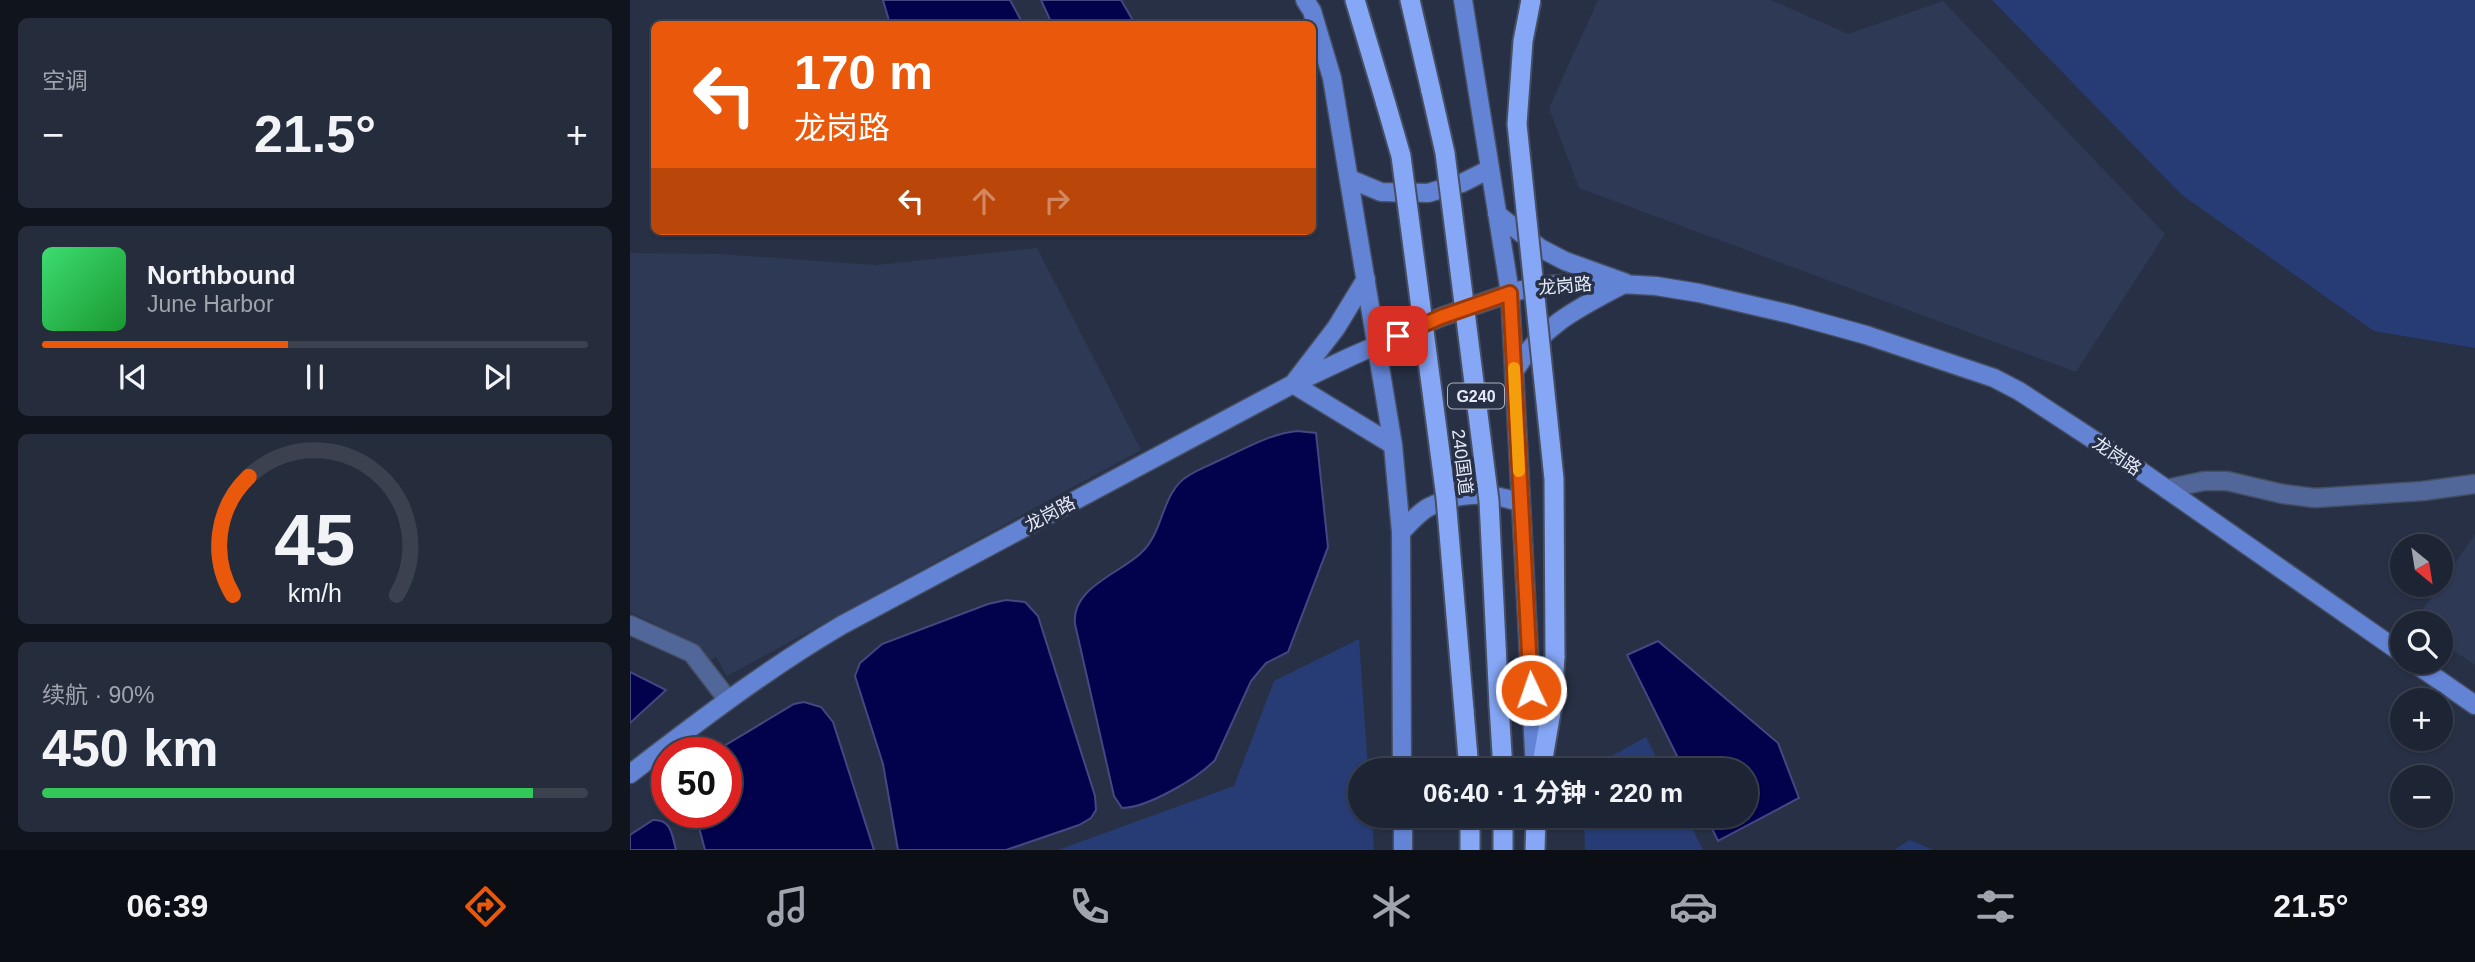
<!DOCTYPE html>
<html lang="zh">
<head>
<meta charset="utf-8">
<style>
  body { margin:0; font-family:Arial,"Noto Sans SC",sans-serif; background:#252c3c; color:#f1f3f6; height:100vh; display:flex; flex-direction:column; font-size:26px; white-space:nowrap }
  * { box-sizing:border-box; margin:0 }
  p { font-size:23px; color:#a0a4ac }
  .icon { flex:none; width:38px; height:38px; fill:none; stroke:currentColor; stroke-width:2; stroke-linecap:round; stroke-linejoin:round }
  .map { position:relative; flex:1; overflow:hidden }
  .side { display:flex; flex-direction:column; gap:18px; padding:18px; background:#10141d; width:630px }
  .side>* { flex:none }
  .hud { position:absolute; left:21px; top:21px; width:665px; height:214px; border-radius:10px; box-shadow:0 2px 5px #0004,0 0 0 2px #3b414f; background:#ea580c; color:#fff; overflow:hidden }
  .needle { width:46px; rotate:150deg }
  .fabs { position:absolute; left:1760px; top:534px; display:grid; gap:14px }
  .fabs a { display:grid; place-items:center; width:63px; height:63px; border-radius:50%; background:#1d2434; box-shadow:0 2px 5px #0004,0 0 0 2px #3b414f; font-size:35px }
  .speed { position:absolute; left:21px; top:737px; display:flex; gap:14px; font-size:35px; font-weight:700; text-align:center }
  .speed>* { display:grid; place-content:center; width:91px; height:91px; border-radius:50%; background:#1d2434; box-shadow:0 2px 5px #0004,0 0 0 2px #3b414f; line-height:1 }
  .speed .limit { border:10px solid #d22; background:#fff; color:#111 }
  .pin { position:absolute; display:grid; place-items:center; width:60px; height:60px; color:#fff; margin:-30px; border-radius:14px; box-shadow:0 4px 10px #0006 }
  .me { position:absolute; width:77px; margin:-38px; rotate:357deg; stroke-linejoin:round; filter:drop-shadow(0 0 5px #0008) }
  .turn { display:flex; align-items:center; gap:24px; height:147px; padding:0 28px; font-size:32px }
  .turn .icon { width:91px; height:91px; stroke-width:2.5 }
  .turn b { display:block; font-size:49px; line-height:60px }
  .lanes { display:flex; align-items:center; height:66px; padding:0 28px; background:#0003; justify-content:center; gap:35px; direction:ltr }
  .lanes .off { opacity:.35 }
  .big { font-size:52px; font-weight:700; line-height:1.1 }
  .side .tile { flex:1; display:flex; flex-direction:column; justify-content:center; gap:10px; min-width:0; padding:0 24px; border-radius:10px; background:#252c3c }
  .side .dial { align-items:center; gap:0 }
  .dial svg { height:182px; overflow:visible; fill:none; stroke:#3b414f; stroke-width:7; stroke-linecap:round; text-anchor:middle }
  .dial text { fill:#f1f3f6; stroke:none }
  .song { display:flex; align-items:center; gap:21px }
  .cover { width:84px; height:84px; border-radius:10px; background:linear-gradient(135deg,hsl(140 70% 55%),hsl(130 70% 35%)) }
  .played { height:7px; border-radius:4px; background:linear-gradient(90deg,#ea580c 45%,#3b414f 45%) }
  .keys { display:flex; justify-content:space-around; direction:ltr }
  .heat { display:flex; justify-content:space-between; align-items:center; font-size:38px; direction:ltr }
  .charge { height:10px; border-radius:5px; background:linear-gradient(90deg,#34c759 90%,#3b414f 0) }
  .trip { position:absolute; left:718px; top:758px; width:410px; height:70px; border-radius:35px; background:#1d2434; box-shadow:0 2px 5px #0004,0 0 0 2px #3b414f; font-weight:700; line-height:70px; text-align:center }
  .menu { display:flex; height:112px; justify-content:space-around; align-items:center; background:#0c0e15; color:#a0a4ac }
  .menu .icon { width:49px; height:49px }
  .menu .current { color:#ea580c }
  .menu b { font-size:32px; color:#f1f3f6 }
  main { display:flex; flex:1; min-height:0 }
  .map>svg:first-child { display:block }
  .built { fill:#2e3955 }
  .green { fill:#273c74 }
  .water { fill:#02014c; stroke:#464780; stroke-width:2 }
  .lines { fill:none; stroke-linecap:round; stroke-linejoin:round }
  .minor-casing { stroke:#454e62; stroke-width:21 }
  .tertiary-casing { stroke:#454e62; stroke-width:21 }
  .secondary-casing { stroke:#454e62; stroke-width:21 }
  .trunk-casing { stroke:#454e62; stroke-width:23 }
  .minor { stroke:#516799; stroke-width:18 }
  .tertiary { stroke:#516799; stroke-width:18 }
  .secondary { stroke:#6383d4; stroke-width:18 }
  .trunk { stroke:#86a7f6; stroke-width:19 }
  .trunk-bridge-casing { stroke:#454e62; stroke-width:23; stroke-linecap:butt }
  .trunk-bridge { stroke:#86a7f6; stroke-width:19 }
  .route-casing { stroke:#983908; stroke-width:18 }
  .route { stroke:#ea580c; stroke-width:12 }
  .slow { stroke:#f59e0b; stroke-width:12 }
  .labels { text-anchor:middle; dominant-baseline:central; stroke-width:7; stroke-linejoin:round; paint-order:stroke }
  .shield { fill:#273045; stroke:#abb2c2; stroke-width:2 }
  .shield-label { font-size:16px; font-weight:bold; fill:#e4eaf8 }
  .street-label { font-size:18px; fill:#e4eaf8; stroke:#273045 }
</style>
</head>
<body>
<main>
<section class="side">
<div class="tile"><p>空调</p>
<div class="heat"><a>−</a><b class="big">21.5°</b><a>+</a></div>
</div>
<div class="tile">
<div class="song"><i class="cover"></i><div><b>Northbound</b><p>June Harbor</p></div></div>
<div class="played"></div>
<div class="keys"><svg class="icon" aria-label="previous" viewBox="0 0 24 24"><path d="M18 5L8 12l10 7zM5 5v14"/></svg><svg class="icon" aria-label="pause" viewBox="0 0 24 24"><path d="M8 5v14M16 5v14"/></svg><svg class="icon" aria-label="next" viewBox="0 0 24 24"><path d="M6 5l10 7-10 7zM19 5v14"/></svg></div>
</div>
<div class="tile dial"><svg viewBox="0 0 100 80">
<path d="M14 69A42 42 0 1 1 86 69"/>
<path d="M14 69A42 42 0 0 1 21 17" stroke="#ea580c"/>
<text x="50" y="56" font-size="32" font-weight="700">45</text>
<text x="50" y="72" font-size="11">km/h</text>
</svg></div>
<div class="tile"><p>续航 · 90%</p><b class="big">450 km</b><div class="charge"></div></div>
</section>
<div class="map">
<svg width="1845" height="850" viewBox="0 0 1845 850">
  <rect width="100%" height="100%" fill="#273045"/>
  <!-- built -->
  <path class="built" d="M 968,0 L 1141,0 L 1218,34 L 1313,1 L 1535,234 L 1446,372 L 949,188 L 919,108 Z
    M 407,248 L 511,450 L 97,676 L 86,657 L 79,661 L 64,643 L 0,612 L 0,253 L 89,254 L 246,265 Z
    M 1845,534 L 1845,665 L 1811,642 L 1811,623 L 1784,623 Z"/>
  <!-- green -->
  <path class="green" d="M 1362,0 L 1845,0 L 1845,348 L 1744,331 L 1552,195 Z
    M 729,639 L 738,770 L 730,770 L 730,816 L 742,816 L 744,850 L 428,850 L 604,786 L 644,681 Z
    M 1016,737 L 1033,770 L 956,770 Z
    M 954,816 L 1056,816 L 1073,850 L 955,850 Z
    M 1280,840 L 1303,850 L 1264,850 Z"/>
  <!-- water -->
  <path class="water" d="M 253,0 L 380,0 L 393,24 L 260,24 Z
    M 411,0 L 491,0 L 505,24 L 422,24 Z
    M 667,431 L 686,433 L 698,547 L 658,652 L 636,663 L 621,681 L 585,760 C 568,778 517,808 492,808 L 484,796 L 445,624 C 441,588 489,574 511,553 C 534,533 531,492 558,476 C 568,469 581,465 592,459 C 616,448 640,434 667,431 Z
    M 376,600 L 395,602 L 408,616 L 465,796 L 466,810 L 461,818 L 449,825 L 376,850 L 268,850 L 253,764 L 225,676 L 230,663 L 252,644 L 358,604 Z
    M 1028,641 L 1148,743 L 1169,798 L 1088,841 L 1076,816 L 1115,816 L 1115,770 L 1054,770 L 997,655 Z
    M 0,672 L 36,690 L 0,723 Z
    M 174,702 L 191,707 L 203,722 L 244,850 L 75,850 L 65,812 L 96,812 L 96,752 L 84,752 L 164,704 Z
    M 23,820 C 42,819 42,836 46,850 L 0,850 L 0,835 Z"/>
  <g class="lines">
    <!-- minor casing -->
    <g class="minor-casing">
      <path id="minor" d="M 0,625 L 62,653 L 98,700"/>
    </g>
    <!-- tertiary casing -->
    <g class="tertiary-casing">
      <path id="tertiary" d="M 1536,489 L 1574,481 L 1597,481 L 1653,494 L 1685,498 L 1793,491 L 1845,484"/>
    </g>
    <!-- secondary casing -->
    <g class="secondary-casing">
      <path id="secondary" d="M 675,0 L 682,11 L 702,78 L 763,445 L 771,532 L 772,770
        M 833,0 L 880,293 L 905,770
        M 720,179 L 751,192 L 798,193 L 832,183 L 860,169
        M 867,214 L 910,248 L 935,261 L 996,283 C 950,307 911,325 884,372
        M 736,279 L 706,328 L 663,384 L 763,445
        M 771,532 C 779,524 789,512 799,507 C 829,491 861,492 891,503
        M 1783,662 L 1845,705
        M 0,774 C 69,721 137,669 212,625 L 663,384 L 720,357 L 811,317 L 880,293 L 908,286 L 956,282 L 1026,286 L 1069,293 L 1160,314 L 1236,335 L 1364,378 L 1389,391 L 1502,465 L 1773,654
        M 773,816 L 773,850"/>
    </g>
    <!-- trunk casing -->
    <g class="trunk-casing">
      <path id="trunk" d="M 725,0 L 756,104
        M 780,0 L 801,91
        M 869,705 L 873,770
        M 834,710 L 839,770
        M 911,770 L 922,706 L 925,656
        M 840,816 L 840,850
        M 873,816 L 873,850
        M 905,850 L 906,816"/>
    </g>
    <!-- minor -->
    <use href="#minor" class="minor"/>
    <!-- tertiary -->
    <use href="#tertiary" class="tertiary"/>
    <!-- secondary -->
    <use href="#secondary" class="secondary"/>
    <!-- trunk -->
    <use href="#trunk" class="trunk"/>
    <!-- trunk-bridge casing -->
    <g class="trunk-bridge-casing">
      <path id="trunk-bridge" d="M 901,0 L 893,41 L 887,124 L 924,479 L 925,656
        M 801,91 L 815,153 L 859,501 L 869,705
        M 756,104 L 771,156 L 816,498 L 834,710"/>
    </g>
    <!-- trunk-bridge -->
    <use href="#trunk-bridge" class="trunk-bridge"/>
  </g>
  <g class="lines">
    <!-- route casing -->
    <g class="route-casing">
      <path id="route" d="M 768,336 L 811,317 L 880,293 L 901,690"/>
    </g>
    <!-- route -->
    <use href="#route" class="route"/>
    <!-- slow -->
    <path class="slow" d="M 884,368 L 889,471"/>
  </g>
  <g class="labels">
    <!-- shield labels -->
    <rect class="shield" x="818" y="383.5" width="56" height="25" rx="5"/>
    <g class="shield-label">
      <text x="846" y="396">G240</text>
    </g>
    <!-- street labels -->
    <g class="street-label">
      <text transform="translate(935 286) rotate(-5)">龙岗路</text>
      <text transform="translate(1487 456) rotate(34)">龙岗路</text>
      <text transform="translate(832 462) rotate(83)">240国道</text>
      <text transform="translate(420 514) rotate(-28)">龙岗路</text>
    </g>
  </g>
</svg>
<div class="fabs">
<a><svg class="needle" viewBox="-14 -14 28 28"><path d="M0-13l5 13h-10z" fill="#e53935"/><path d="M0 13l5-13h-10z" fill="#a0a4ac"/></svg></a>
<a><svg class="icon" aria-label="search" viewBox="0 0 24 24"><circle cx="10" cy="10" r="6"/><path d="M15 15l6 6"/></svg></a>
<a>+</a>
<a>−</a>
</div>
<div class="speed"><div class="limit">50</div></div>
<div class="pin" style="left:768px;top:336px;background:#d93025"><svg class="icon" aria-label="arrive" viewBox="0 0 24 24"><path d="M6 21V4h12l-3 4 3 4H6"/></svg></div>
<svg class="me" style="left:901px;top:690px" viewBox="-20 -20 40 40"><circle r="17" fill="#ea580c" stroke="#fff" stroke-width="3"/><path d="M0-11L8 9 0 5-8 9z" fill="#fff"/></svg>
<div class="trip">06:40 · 1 分钟 · 220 m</div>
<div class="hud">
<div class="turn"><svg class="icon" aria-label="left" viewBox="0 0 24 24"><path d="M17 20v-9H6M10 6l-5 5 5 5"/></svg><div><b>170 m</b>龙岗路</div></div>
<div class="lanes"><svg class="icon" aria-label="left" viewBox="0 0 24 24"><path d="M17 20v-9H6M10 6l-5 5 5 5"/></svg><svg class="icon off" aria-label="ahead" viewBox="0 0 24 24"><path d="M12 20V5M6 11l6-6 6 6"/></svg><svg class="icon off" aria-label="right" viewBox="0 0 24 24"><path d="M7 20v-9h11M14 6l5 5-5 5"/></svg></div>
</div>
</div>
</main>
<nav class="menu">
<b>06:39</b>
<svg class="icon current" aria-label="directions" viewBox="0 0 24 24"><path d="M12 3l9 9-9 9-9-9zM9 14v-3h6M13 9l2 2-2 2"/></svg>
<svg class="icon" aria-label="music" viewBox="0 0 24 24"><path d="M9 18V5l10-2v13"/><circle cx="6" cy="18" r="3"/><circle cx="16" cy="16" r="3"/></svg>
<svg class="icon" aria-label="phone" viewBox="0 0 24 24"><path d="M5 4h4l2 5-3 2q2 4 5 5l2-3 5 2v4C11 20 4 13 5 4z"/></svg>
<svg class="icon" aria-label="climate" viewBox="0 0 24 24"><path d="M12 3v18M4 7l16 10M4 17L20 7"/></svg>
<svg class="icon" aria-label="car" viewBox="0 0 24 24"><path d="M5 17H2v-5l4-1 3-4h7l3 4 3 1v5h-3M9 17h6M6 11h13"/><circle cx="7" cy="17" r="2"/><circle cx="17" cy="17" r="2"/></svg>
<svg class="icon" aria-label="filters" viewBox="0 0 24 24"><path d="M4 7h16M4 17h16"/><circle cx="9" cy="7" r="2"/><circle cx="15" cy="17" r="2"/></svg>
<b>21.5°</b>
</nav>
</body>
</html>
